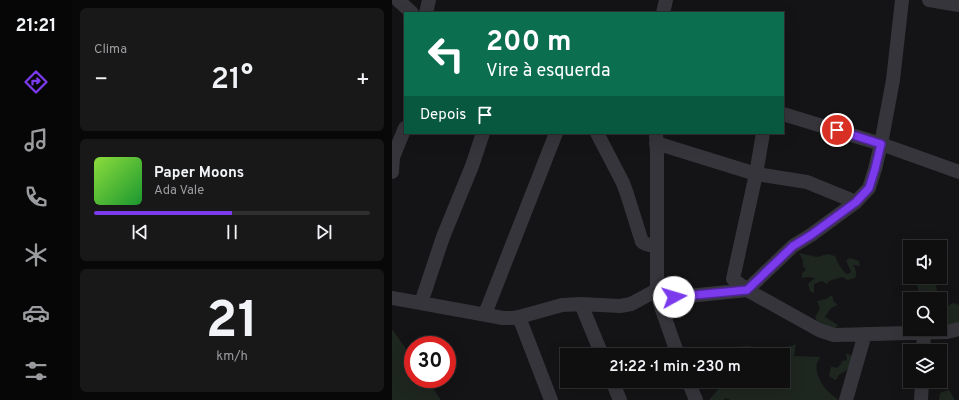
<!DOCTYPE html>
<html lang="pt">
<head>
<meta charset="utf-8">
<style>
  body { margin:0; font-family:Overpass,sans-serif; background:#181819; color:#f1f3f6; height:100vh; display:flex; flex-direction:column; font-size:15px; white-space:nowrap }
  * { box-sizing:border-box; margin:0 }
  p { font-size:13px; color:#9b9c9f }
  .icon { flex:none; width:22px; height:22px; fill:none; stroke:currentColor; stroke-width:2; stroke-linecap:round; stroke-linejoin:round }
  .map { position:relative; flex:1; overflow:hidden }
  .panel { display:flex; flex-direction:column; gap:8px; padding:8px; background:#080809; width:320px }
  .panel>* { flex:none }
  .guide { position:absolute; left:12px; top:12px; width:380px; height:122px; border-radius:0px; box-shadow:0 4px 16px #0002,0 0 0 1px #2f2f30; background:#0b6e4f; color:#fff; overflow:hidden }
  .fabs { position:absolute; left:511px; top:240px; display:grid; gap:8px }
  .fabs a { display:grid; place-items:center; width:44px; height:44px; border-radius:0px; background:#0f0f10; box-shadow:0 4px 16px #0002,0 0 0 1px #2f2f30; font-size:20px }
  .speed { position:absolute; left:12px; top:336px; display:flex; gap:8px; font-size:20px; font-weight:700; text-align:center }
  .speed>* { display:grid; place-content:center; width:52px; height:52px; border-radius:50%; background:#0f0f10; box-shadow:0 4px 16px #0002,0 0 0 1px #2f2f30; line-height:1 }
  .speed .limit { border:6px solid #d22; background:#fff; color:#111 }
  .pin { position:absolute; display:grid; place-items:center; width:34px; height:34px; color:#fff; margin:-17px; border:2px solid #fff; border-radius:50%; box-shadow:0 1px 4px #0007 }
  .me { position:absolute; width:44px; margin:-22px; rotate:84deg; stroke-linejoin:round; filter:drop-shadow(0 0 3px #0008) }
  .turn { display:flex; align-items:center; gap:14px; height:84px; padding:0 16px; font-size:18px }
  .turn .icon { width:52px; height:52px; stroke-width:2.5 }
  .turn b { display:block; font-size:28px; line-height:34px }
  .then { display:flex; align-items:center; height:38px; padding:0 16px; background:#0003; gap:8px; font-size:15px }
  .big { font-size:30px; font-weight:600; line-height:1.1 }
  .panel .tile { flex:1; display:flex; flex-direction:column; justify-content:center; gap:6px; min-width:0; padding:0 14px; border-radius:6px; background:#181819 }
  .panel .dial { align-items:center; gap:0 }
  .dial b { font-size:52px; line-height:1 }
  .song { display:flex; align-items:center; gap:12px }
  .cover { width:48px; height:48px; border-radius:6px; background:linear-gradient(135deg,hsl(90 70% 55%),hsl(130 70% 35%)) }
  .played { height:4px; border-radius:2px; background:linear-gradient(90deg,#7c3aed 50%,#2f2f30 50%) }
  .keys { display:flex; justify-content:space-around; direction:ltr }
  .heat { display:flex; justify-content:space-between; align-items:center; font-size:22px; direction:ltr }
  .trip { position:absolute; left:168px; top:348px; width:230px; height:40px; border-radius:0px; background:#0f0f10; box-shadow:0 4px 16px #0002,0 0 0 1px #2f2f30; font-weight:600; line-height:40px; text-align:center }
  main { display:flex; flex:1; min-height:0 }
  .dock { display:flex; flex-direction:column; width:72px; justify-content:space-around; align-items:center; background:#060606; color:#9b9c9f }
  .dock .icon { width:28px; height:28px }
  .dock .active { color:#7c3aed }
  .dock b { font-size:18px; color:#f1f3f6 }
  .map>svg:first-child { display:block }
  .green { fill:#1e2620 }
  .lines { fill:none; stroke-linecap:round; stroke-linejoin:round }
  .minor { stroke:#35353b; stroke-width:14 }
  .route-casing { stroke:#51269a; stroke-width:10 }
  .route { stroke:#7c3aed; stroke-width:7 }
</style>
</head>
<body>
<main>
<nav class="dock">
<b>21:21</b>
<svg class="icon active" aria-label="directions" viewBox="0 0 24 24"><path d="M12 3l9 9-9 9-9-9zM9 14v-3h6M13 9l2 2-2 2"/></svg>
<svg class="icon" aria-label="music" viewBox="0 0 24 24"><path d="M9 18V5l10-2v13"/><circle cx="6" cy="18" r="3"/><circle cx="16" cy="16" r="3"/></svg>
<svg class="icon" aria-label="phone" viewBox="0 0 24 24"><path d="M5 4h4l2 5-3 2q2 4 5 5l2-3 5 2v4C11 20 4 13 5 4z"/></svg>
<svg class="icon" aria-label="climate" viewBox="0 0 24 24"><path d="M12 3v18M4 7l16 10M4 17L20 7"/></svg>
<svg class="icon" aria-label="car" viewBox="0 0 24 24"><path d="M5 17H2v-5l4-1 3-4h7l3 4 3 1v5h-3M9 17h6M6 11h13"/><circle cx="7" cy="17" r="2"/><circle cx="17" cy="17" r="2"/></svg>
<svg class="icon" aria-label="filters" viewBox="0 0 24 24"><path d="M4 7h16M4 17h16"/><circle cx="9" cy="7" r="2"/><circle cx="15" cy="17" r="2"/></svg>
</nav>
<section class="panel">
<div class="tile"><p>Clima</p>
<div class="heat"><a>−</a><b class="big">21°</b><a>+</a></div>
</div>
<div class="tile">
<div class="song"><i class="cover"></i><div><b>Paper Moons</b><p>Ada Vale</p></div></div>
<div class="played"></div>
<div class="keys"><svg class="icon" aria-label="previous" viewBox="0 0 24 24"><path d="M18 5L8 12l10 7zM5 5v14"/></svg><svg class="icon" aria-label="pause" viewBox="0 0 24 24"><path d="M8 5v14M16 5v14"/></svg><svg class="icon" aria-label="next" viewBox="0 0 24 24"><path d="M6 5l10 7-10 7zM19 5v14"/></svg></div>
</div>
<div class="tile dial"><b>21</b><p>km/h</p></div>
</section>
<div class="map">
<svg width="567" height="400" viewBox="0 0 567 400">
  <rect width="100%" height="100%" fill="#141416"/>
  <!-- green -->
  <path class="green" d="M 407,253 L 425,257 L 436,254 L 443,256 L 447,265 L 453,273 L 456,274 L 459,272 L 454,260 L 458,258 L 467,261 L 468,266 L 461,265 C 464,269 465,273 463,278 L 456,280 L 450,277 L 437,281 L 435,284 L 430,281 L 422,284 L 422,293 L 418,291 L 416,284 L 423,278 L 416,277 L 410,278 L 410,273 L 414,270 L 411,266 L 411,261 Z
    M 523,277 L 543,277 L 546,299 L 525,299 L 526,289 Z
    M 440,295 L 442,302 L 446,305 L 439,308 L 433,317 L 446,325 L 441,331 L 426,323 L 423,317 L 428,309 L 425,301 L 434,299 Z
    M 561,303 L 567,305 L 567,326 L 548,329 L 548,304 L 550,309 Z
    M 0,329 L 21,359 L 21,379 L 35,379 L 49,400 L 0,400 Z
    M 404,344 L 402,356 L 428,357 C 427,359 426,361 425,363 C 422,377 435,393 446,399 L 445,400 L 339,400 L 333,398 L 332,400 L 317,400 L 330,385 L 334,381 L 391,381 L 391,359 L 396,353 L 391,349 Z
    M 358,346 L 365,355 L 322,355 L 323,353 L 327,348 Z
    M 454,353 L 458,355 L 460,357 L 458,369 L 455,369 L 454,371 C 450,373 446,374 445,379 L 443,380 L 437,376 L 439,367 L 441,367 L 445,368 L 449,364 L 450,361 L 455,360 Z
    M 557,390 L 563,400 L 564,400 L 547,400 L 548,393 Z"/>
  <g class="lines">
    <!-- minor -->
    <path class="minor" d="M 6,0 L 20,13
      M 537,0 L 567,5
      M 34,13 L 37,0
      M 271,13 L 274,0
      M 391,114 L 489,144 L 567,172
      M 205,133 L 231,183 L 235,194 L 250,242 L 254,244 L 265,247
      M 264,133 L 265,156 L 265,290 L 269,307 L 286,355
      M 371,133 L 364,174 L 341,279 L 355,290 L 427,330 L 442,335 L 555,332 L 567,329
      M 264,143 L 364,174 L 415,182 L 464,202
      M 0,172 L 1,157 L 13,128
      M 0,298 L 111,318 L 121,318 L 127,317 L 170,305 L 189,304 L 228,306 L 239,304 L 265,290
      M 267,299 L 355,290 L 401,246 L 419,235 L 464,202 L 477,188 L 483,169 L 489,144 L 501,80 L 510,0
      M 29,303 L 51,237 L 80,166 L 91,133
      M 189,304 L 210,355
      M 93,314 L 164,133
      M 127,317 L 159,400
      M 531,351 L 532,332
      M 220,381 L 228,400
      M 296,381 L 304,400
      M 454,400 L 473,334
      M 529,400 L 530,381"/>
  </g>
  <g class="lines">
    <!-- route casing -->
    <g class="route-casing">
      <path id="route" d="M 282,297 L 355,290 L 401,246 L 419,235 L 464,202 L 477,188 L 483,169 L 489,144 L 445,130"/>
    </g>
    <!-- route -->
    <use href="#route" class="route"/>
  </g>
</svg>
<div class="fabs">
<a><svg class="icon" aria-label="sound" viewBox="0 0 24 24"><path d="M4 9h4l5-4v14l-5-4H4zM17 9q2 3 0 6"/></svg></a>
<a><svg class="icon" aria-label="search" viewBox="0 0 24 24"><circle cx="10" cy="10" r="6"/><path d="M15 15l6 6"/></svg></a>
<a><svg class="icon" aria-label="layers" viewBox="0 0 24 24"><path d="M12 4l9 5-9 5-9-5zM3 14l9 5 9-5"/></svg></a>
</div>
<div class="speed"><div class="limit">30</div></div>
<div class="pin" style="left:445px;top:130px;background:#d93025"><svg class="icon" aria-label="arrive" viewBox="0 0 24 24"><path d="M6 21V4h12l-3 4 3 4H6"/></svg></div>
<svg class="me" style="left:282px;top:297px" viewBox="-20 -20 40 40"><circle r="19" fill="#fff"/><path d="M0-13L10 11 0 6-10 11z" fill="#7c3aed"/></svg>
<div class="trip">21:22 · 1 min · 230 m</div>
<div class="guide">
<div class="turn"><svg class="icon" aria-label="left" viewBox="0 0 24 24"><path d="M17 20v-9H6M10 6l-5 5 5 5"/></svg><div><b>200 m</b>Vire à esquerda</div></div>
<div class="then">Depois<svg class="icon" aria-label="arrive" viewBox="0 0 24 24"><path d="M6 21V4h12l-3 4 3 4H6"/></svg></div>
</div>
</div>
</main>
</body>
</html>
